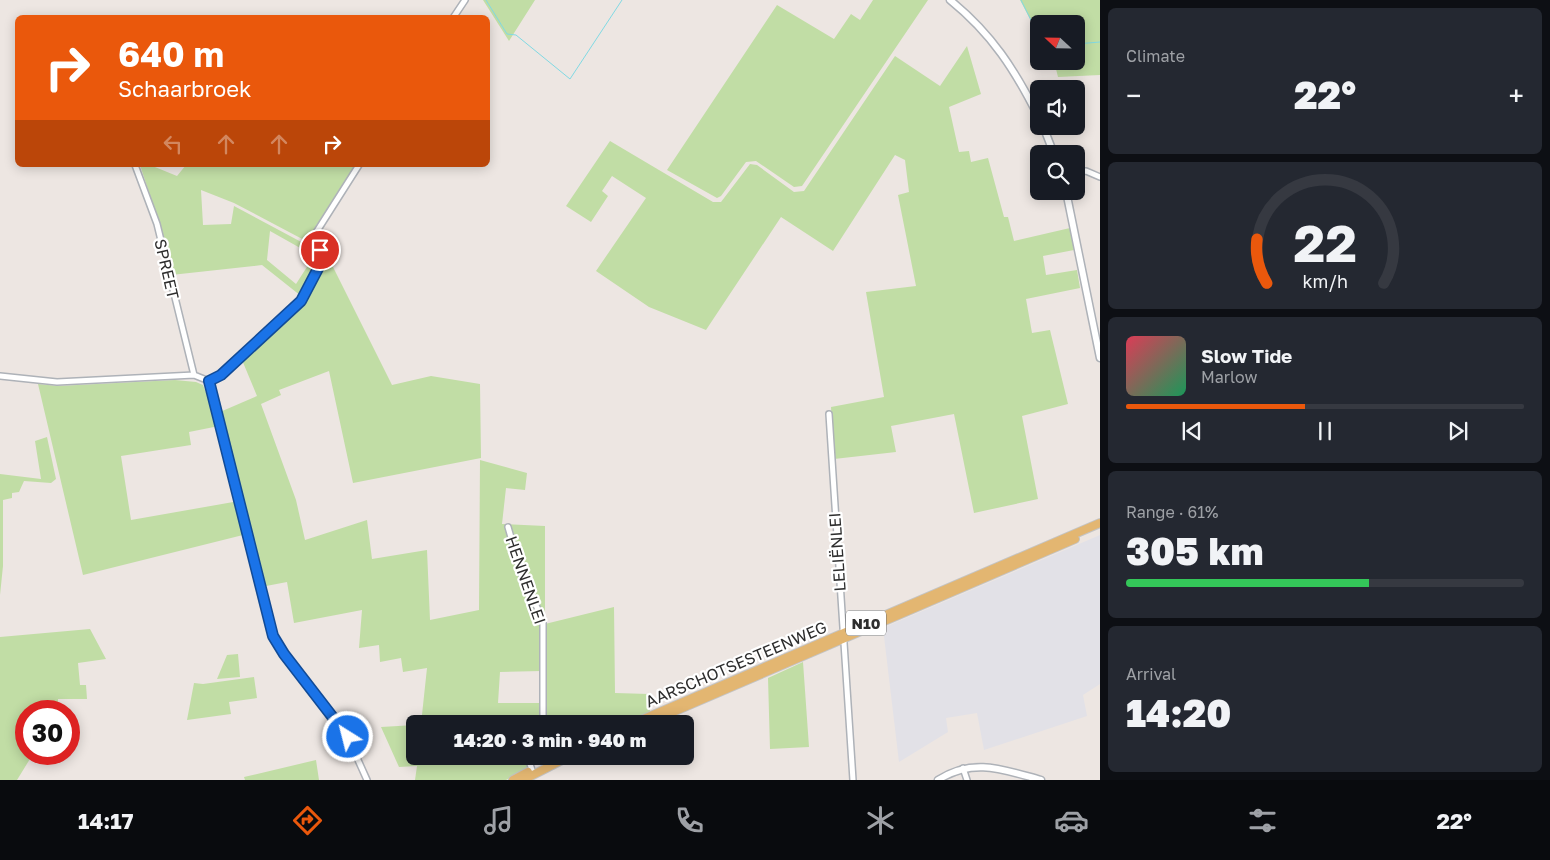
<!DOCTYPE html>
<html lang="en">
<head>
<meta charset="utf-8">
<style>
  body { margin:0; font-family:"Golos Text",sans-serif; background:#242831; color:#f1f3f6; height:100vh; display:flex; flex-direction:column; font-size:19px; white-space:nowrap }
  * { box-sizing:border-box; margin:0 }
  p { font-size:16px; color:#9ea1a6 }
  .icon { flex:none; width:28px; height:28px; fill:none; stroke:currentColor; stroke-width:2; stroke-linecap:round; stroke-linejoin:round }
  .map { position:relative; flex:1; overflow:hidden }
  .details { display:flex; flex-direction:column; gap:8px; padding:8px; background:#0d0f14; width:450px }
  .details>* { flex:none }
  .hud { position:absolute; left:15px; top:15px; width:475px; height:152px; border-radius:8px; box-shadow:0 2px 12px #0003; background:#ea580c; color:#fff; overflow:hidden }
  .needle { width:32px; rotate:292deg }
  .tools { position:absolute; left:1030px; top:15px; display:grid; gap:10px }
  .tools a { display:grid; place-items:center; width:55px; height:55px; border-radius:8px; background:#171b24; box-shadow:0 2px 12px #0003; font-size:25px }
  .speed { position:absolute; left:15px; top:700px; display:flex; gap:10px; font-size:25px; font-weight:700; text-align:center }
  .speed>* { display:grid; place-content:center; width:65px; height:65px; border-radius:50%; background:#171b24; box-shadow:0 2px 12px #0003; line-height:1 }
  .speed .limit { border:8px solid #d22; background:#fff; color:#111 }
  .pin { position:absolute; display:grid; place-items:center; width:42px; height:42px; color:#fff; margin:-21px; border:2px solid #fff; border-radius:50%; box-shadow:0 1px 5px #0007 }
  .me { position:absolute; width:55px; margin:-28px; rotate:324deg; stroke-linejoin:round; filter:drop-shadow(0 0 4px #0008) }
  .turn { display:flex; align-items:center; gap:18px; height:105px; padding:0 20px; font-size:22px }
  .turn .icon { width:65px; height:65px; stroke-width:2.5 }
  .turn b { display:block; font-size:35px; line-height:42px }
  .lanes { display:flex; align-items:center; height:48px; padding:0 20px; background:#0003; justify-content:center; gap:25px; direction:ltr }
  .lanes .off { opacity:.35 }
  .big { font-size:38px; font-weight:800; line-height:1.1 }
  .details .tile { flex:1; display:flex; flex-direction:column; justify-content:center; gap:8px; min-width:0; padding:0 18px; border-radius:8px; background:#242831 }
  .details .dial { align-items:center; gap:0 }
  .dial svg { height:130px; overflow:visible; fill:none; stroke:#363941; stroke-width:7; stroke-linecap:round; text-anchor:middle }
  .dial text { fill:#f1f3f6; stroke:none }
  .song { display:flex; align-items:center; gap:15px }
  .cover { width:60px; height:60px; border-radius:8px; background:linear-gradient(135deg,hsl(350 70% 55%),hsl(150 70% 35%)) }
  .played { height:5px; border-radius:2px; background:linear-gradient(90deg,#ea580c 45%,#363941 45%) }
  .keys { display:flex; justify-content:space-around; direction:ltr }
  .heat { display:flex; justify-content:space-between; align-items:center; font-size:28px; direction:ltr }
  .charge { height:8px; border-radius:4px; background:linear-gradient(90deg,#34c759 61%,#363941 0) }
  .trip { position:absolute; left:406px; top:715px; width:288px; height:50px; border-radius:8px; background:#171b24; box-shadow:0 2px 12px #0003; font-weight:800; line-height:50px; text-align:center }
  .tabs { display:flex; height:80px; justify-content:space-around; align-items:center; background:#090b0e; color:#9ea1a6 }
  .tabs .icon { width:35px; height:35px }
  .tabs .current { color:#ea580c }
  .tabs b { font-size:22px; color:#f1f3f6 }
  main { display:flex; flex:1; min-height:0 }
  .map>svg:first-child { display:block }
  .industrial { fill:#e2e1e7 }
  .green { fill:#c1dda5 }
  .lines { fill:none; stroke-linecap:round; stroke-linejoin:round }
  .stream { stroke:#81d9e3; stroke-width:1 }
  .minor-casing { stroke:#aeb2b8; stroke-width:8 }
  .tertiary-casing { stroke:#aeb2b8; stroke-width:9 }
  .primary-casing { stroke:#c4c4c4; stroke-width:10 }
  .minor { stroke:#fff; stroke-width:5 }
  .tertiary { stroke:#fff; stroke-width:6 }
  .primary { stroke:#e3b671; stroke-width:8 }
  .route-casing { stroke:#114b97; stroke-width:12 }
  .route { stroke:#1a73e8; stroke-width:9 }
  .labels { text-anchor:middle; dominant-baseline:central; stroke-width:4.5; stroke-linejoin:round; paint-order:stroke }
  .shield { fill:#fff; stroke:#6d6d6d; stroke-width:1 }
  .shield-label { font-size:15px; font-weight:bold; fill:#2e2e2e }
  .street-label { font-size:16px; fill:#2e2e2e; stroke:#fff }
</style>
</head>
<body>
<main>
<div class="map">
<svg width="1100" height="780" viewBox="0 0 1100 780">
  <rect width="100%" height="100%" fill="#ede6e2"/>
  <!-- industrial -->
  <path class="industrial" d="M 1100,535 L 1100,684 L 1083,695 L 1087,716 L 984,750 L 977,713 L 946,718 L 948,732 L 899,762 L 883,628 Z"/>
  <!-- green -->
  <path class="green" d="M 483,0 L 535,0 L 509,41 Z
    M 873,0 L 928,0 L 802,186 L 794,187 L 756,161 L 746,162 L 721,196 L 717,198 L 667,170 L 777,5 L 834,39 L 851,14 L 860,20 Z
    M 1020,0 L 1100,0 L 1100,75 L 1058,77 L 1054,61 L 1076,61 L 1076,24 L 1039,24 L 1039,36 Z
    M 967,46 L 981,94 L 949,107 L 959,152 L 969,151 L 971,162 L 988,158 L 1004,217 L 1008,217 L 1014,241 L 1070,228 L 1074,250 L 1043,256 L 1046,275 L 1077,270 L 1080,288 L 1026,299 L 1032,333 L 1050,330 L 1068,404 L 1022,416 L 1038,499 L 974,513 L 954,414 L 891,426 L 896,452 L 834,459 L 831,407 L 884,397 L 866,292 L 916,286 L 898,195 L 909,192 L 905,160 L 895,155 L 833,251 L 781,217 L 706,330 L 649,307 L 596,271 L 646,198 L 612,176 L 602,191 L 608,196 L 591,222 L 566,206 L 610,141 L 713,202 L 721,202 L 750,164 L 757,165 L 794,192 L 804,191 L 895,56 L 940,86 Z
    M 140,165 L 150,165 L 177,176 L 186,165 L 356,165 L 306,241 L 234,203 L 201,190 L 203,225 L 231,224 L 234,206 L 305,244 L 302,249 L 270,231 L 267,260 L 296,284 L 314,256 L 308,252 L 309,248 L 321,258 L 301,296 L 262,265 L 171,275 L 159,223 Z
    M 327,255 L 392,385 L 431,376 L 480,384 L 481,458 L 353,483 L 329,371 L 279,390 L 281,395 L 261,404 L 296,500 L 305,540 L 367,520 L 372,559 L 427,550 L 430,620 L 479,610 L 480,460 L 527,473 L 525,490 L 506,488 L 502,524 L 545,526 L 545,624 L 614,607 L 615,693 L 649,694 L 650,712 L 624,724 L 545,724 L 541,671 L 500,672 L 498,703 L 540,703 L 541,724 L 421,724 L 427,668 L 403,672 L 401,658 L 380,662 L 379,645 L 359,648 L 362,610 L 294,623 L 287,582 L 266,586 L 220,412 L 257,396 L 242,360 C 276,330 315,301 327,255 Z
    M 175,380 L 196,382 L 203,385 L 219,426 L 189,432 L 191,445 L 121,456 L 131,520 L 239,501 L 247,534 L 83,575 L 38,384 L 58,386 Z
    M 47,437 L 56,479 L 51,483 L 24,481 L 19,492 L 12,493 L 12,498 L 3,500 L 3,566 L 0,595 L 0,474 L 41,479 L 35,441 Z
    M 90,629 L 106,659 L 78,663 L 80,685 L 86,685 L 87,699 L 58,699 L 58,711 L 26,711 L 26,754 L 33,754 L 17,780 L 0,780 L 0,637 Z
    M 238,654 L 240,677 L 217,679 L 227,655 Z
    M 803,662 L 809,747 L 770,749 L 768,678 Z
    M 254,677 L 257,698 L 229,702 L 231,714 L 187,720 L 194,683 L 203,684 Z
    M 415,725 L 415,756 L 530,756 L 529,767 L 506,780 L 415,780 L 417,766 L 399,767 L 381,727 Z
    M 316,760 L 319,780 L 245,780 L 244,777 Z"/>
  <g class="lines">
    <!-- stream -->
    <path class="stream" d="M 486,0 L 507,34 L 516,35 L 570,79 L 622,0
      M 1021,0 L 1039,36
      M 1076,44 L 1100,42"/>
    <!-- minor casing -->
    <g class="minor-casing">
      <path id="minor" d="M 453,18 L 465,0
        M 135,165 L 157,224 L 194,375
        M 1076,172 L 1086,171 L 1100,177
        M 0,376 L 57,382 L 194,375 L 209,381 L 273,636 L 284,654 L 345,731 L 367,780
        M 209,381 L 221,375 L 301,301 L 323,259 L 323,254 L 314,246 L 312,239 L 359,165
        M 829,414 L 853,780
        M 508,527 L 522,576 L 543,620 L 543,724
        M 963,768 L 967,780
        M 532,770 L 530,764 L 533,756"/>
    </g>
    <!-- tertiary casing -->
    <g class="tertiary-casing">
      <path id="tertiary" d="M 950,0 C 992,34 1015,70 1039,118
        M 1043,126 L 1054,154
        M 1066,191 L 1100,358
        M 938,780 C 974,757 1004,770 1041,780"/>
    </g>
    <!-- primary casing -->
    <g class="primary-casing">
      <path id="primary" d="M 632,724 L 1100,523
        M 645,724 L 1075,539
        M 513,780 L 528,772
        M 523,780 L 570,756"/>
    </g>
    <!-- minor -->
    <use href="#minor" class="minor"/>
    <!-- tertiary -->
    <use href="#tertiary" class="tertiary"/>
    <!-- primary -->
    <use href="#primary" class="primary"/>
  </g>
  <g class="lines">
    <!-- route casing -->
    <g class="route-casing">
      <path id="route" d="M 320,250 L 324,254 L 323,259 L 301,301 L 221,375 L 209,381 L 273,636 L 284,654 L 348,737"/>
    </g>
    <!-- route -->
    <use href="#route" class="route"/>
  </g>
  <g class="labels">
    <!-- shield labels -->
    <rect class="shield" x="846" y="610.5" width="40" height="25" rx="4"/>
    <g class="shield-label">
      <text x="866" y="623">N10</text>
    </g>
    <!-- street labels -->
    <g class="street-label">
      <text transform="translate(167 269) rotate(77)">SPREET</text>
      <text transform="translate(837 552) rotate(-94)">LELIËNLEI</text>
      <text transform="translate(526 580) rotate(71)">HENNENLEI</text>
      <text transform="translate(736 664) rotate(-23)">AARSCHOTSESTEENWEG</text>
    </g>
  </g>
</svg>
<div class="tools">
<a><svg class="needle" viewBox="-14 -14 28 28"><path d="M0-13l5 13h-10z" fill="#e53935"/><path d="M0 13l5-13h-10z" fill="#9ea1a6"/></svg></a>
<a><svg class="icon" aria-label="sound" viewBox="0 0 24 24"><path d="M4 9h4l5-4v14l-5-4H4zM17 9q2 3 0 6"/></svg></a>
<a><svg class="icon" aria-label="search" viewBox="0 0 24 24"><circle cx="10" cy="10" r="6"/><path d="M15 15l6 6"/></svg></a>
</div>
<div class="speed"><div class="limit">30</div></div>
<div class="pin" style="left:320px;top:250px;background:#d93025"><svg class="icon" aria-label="arrive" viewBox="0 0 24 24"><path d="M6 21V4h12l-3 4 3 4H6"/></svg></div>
<svg class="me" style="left:348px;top:737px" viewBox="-20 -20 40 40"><circle r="17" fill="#1a73e8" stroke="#fff" stroke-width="3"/><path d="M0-11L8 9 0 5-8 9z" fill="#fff"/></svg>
<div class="trip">14:20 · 3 min · 940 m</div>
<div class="hud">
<div class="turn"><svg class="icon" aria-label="right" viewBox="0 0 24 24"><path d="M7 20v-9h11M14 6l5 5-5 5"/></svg><div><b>640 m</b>Schaarbroek</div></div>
<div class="lanes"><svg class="icon off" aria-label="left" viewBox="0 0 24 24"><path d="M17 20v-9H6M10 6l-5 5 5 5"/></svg><svg class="icon off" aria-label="ahead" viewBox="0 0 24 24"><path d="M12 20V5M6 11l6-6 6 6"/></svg><svg class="icon off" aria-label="ahead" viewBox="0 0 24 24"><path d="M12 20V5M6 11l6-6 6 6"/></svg><svg class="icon" aria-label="right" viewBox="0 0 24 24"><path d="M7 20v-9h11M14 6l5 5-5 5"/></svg></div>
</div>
</div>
<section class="details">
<div class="tile"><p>Climate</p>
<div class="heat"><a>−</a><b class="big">22°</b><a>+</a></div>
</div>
<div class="tile dial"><svg viewBox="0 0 100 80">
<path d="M14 69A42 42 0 1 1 86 69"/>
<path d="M14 69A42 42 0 0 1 8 42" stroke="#ea580c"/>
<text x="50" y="56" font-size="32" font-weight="700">22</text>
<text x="50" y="72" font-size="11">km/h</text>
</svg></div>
<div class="tile">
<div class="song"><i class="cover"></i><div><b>Slow Tide</b><p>Marlow</p></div></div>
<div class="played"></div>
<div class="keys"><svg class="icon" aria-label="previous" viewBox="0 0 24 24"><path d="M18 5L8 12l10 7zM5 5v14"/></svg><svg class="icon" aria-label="pause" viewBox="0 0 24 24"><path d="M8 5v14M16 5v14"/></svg><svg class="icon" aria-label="next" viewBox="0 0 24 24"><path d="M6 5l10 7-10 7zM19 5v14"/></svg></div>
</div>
<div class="tile"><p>Range · 61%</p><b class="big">305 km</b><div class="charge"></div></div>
<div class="tile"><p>Arrival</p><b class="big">14:20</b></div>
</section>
</main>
<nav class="tabs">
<b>14:17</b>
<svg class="icon current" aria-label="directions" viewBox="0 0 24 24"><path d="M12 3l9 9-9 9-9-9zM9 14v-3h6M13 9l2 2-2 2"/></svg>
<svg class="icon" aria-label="music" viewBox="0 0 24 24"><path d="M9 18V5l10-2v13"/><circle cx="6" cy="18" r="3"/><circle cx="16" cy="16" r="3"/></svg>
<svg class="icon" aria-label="phone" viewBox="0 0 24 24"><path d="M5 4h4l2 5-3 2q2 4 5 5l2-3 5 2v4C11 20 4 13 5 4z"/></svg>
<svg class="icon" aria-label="climate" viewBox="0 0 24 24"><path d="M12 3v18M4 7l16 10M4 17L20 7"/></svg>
<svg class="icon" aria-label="car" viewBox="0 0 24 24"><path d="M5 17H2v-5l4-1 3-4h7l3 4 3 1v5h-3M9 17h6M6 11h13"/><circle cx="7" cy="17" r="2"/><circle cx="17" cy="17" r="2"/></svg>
<svg class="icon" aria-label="filters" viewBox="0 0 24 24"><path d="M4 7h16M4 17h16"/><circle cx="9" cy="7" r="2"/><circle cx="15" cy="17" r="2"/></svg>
<b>22°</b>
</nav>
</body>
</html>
